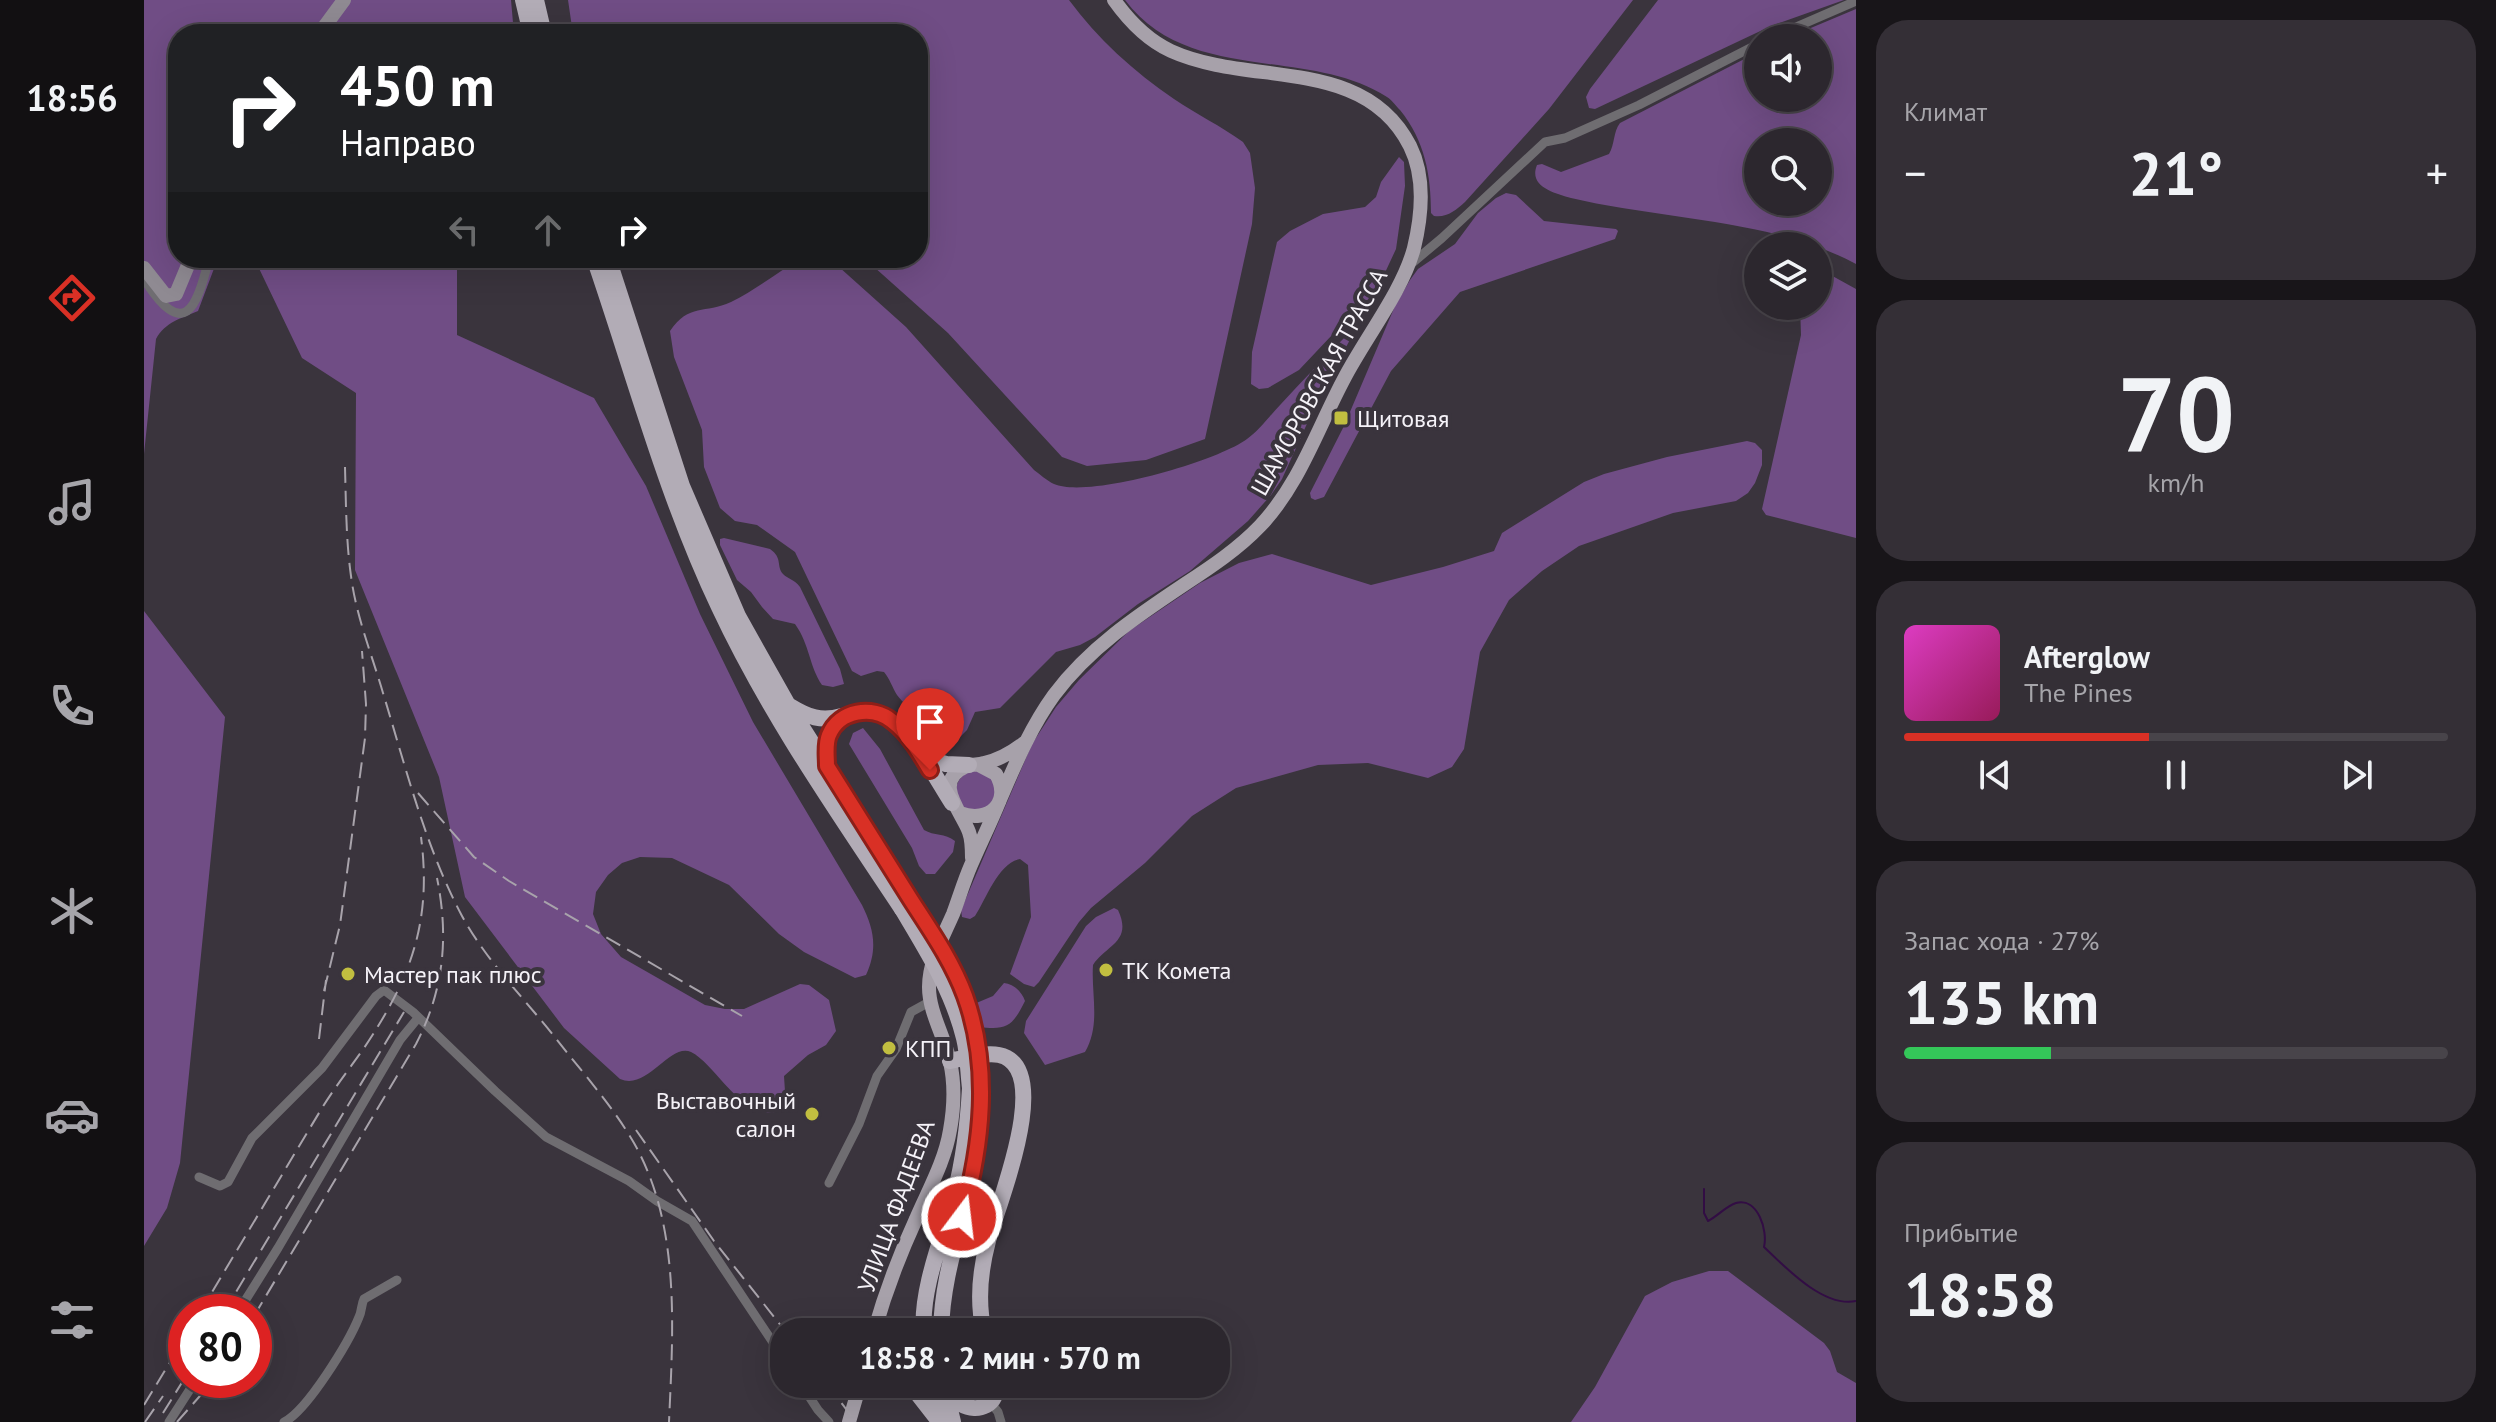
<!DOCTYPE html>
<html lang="ru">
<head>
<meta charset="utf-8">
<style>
  body { margin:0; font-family:"PT Sans",sans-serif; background:#342f36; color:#f1f3f6; height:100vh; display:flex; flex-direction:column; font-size:30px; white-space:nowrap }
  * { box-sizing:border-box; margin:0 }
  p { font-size:26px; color:#a6a5aa }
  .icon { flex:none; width:44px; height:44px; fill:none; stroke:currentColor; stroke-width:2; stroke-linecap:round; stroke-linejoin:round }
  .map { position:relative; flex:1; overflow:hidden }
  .panel { display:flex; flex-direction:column; gap:20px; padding:20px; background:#181519; width:640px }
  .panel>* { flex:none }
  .guide { position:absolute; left:24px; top:24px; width:760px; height:244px; border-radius:32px; box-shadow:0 8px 32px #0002,0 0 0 2px #48444a; background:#202124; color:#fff; overflow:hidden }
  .buttons { position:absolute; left:1600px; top:24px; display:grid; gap:16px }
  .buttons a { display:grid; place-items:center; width:88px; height:88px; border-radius:50%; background:#2c272e; box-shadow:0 8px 32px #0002,0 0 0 2px #48444a; font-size:40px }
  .speed { position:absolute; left:24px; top:1294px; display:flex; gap:16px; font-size:40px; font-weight:700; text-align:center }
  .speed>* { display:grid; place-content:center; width:104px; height:104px; border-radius:50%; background:#2c272e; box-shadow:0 8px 32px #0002,0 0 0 2px #48444a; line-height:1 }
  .speed .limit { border:12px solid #d22; background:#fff; color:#111 }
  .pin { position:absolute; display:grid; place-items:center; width:68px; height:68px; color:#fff; margin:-82px -34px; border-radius:50% 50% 50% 0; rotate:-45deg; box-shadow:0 0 8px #0007 }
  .pin .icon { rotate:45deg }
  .me { position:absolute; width:88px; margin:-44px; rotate:15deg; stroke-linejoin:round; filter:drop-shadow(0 0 6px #0008) }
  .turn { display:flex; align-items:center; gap:28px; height:168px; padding:0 40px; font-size:36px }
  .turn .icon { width:104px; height:104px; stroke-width:2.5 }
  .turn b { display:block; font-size:56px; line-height:68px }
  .lanes { display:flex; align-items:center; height:76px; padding:0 40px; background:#0003; justify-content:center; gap:40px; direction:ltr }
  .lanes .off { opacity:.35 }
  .big { font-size:60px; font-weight:600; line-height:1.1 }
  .panel .card { flex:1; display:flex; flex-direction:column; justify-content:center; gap:12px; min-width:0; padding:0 28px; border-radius:32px; background:#342f36 }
  .panel .dial { align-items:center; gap:0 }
  .dial b { font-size:104px; line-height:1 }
  .song { display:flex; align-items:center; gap:24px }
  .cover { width:96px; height:96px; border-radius:12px; background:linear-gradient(135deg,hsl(310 70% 55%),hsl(330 70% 35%)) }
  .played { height:8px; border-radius:4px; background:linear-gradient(90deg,#d93025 45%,#48444a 45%) }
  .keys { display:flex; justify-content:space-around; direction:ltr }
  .heat { display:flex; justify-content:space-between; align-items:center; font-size:44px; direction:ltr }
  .charge { height:12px; border-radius:6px; background:linear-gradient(90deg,#34c759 27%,#48444a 0) }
  .trip { position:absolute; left:626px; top:1318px; width:460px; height:80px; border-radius:32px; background:#2c272e; box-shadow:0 8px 32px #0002,0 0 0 2px #48444a; font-weight:600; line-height:80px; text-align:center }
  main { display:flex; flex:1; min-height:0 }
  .menu { display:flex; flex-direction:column; width:144px; justify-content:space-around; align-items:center; background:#121012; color:#a6a5aa }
  .menu .icon { width:56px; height:56px }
  .menu .selected { color:#d93025 }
  .menu b { font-size:36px; color:#f1f3f6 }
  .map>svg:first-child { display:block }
  .green { fill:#704d85; fill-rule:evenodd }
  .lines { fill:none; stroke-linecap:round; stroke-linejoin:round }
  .stream { stroke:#320d44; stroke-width:2 }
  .minor { stroke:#6f6d71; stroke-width:9 }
  .secondary { stroke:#8f8a92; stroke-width:14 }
  .primary { stroke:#a7a1aa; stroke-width:14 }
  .trunk { stroke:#b2acb6; stroke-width:16 }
  .rail { stroke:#a8a3ab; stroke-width:2; stroke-dasharray:16 8; stroke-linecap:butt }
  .trunk-bridge { stroke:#b2acb6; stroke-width:16 }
  .route-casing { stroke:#8d1f18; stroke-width:20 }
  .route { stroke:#d93025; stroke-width:14 }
  .poi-dot { fill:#c1be40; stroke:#3a343d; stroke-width:3 }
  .labels { text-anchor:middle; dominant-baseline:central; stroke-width:8; stroke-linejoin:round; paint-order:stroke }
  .street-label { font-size:24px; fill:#f5f2f8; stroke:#3a343d }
  .poi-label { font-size:24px; fill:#f5f2f8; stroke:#3a343d; text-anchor:start }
</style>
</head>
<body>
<main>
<nav class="menu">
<b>18:56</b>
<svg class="icon selected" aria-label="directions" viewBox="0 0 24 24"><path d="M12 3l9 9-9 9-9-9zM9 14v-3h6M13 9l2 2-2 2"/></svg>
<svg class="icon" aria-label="music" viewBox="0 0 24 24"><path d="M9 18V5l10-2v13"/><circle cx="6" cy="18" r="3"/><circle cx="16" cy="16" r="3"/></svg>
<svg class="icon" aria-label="phone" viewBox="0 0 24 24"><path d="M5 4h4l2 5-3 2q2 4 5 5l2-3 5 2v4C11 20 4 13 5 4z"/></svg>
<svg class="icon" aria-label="climate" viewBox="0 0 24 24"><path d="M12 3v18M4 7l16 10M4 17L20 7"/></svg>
<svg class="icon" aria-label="car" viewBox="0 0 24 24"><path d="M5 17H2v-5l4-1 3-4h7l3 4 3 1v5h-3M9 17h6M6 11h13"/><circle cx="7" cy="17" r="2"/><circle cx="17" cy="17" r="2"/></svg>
<svg class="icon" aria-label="filters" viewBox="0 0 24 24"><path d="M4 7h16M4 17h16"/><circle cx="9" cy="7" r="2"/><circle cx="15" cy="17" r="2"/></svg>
</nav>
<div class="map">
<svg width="1712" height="1422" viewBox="0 0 1712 1422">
  <rect width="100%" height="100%" fill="#3a343d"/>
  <!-- green -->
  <path class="green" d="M 0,0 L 367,0 L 370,34 L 34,34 L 34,258 L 74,258 L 54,311 C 38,318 21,322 12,339 L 0,454 Z
    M 424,0 L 925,0 C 953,38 990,72 1030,99 C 1052,114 1077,126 1099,142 L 1106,153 L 1111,188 L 1108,224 L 1061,439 L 1002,460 L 943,466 L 918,457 L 804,333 L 720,258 L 774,258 L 774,34 L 429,34 Z
    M 981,0 L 1489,0 L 1405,109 L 1321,202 C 1312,210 1303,218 1290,216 L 1287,213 C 1287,175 1281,141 1256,110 C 1252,106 1248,100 1243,97 C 1163,46 1045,85 981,0 Z
    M 1514,0 L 1700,0 L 1627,26 L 1451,109 L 1445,108 L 1442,97 L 1446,89 Z
    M 1712,9 L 1712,264 C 1629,219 1520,220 1427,198 C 1411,193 1384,187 1393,165 L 1398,164 L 1417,172 L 1465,154 C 1471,144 1469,132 1476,123 L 1614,52 L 1614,98 L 1674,98 L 1674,38 L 1643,38 ZM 1614,142 L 1674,142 L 1674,202 L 1614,202 Z
    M 1255,157 L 1260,162 L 1261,186 L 1252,249 L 1232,292 L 1205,317 L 1155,370 L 1124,388 L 1115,389 L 1107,384 L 1108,352 L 1133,242 L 1146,231 L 1179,214 L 1221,207 L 1232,197 L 1237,182 Z
    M 1362,193 L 1372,195 L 1400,221 L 1472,229 L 1474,231 L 1471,239 L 1316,292 L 1247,371 L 1180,497 L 1171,500 L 1167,498 L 1166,493 L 1200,426 L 1251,306 L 1266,280 L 1274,269 L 1311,244 L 1334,213 L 1352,198 Z
    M 110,258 L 313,258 L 313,335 L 450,398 L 502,486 L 556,614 L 609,722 L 718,905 C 730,929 734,949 722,975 L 711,978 L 660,952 L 635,934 L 585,885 L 528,858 L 496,857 L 478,863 L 464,875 L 452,892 L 449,914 L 457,934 L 477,957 L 561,1005 L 581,1009 L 600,1009 L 656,984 L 665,985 L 685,1000 L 692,1031 L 682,1045 L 664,1055 L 640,1076 L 642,1107 C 604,1133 574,1065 547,1052 C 525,1043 504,1091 476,1079 L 420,1028 L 321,897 L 295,777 L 211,570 L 212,393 L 158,358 Z
    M 658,258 L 685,258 L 762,327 L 890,470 C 896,474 903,481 910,484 C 944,499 1074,461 1103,439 C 1116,430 1126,415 1137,404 C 1159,380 1182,356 1205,333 L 1210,332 L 1171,406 L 1138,479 L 1127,495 L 1104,521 L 1046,571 L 994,604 L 951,637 L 936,645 L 912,652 L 856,708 L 831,712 L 823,730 L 815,738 C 799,737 762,708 753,695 C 748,687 746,679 740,672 L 733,671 L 717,676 L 708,671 L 651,552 L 613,525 L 591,521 L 576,508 L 560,467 L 558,430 L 530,357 L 526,331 C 545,303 561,314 587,302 C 611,290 634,272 658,258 Z
    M 1674,268 L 1712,289 L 1712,538 L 1622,515 L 1618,509 L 1657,335 L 1656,306 L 1674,306 Z
    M 1603,441 L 1611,443 L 1618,450 L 1618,465 L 1611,483 L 1604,493 L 1592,501 L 1529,513 L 1435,546 L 1398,571 L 1365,600 L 1336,652 L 1320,749 L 1308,767 L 1284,778 L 1224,763 L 1174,765 L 1092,788 L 1048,816 L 1001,863 L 947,908 L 935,922 L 895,982 L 890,987 L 880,984 L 866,974 L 887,917 L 884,865 L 876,859 C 855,862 842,899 831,916 L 826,919 L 818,917 L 817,910 L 888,744 L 912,707 L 935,680 L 985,631 L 1056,583 L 1095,563 L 1128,554 L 1227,585 L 1299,567 L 1350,551 L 1358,533 L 1440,482 L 1460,474 L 1523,457 Z
    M 580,538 L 626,549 C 639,558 632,566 639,574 C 644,579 650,579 656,587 L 696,669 L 700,684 L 689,687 L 678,685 C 665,666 666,645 651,624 L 629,619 L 618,607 L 607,592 L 593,580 L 576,545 L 576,539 Z
    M 0,611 L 81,717 L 36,1163 L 23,1208 L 0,1246 Z
    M 719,728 L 736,749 L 780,830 C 790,836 801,833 811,841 L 809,852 L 791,874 L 782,874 L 775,866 L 768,848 L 705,744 L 709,733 Z
    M812 791a20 20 0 1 1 40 0a20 20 0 1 1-40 0Z
    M 970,908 L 974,910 C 989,942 962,945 949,965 C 947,994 957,1025 941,1052 L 901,1065 L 880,1033 L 882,1021 L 942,926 L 952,917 Z
    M 860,983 C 870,984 878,992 881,1001 C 868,1027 863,1030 835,1027 L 830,1004 L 849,996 Z
    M 1565,1271 L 1584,1271 L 1680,1343 L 1686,1351 L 1693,1372 L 1712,1383 L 1712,1422 L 1427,1422 L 1451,1387 L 1501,1296 L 1528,1282 Z"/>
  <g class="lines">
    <!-- stream -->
    <path class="stream" d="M 1560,1189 L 1560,1213 L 1564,1221 C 1574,1216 1582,1206 1592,1203 C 1614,1197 1624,1231 1620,1247 C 1642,1268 1680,1308 1712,1301"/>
    <!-- minor -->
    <path class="minor" d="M 1627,38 L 1712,1
      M 1267,264 L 1298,238 L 1401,142 L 1421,138 L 1495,105 L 1614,44
      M 0,279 C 39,341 53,310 65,258
      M 55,1177 L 76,1186 L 84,1182 L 108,1138 L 178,1068 L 232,996 L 240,990 L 269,1012 L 351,1091 L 402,1137 L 485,1181 L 513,1201 L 548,1221 L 640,1359
      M 685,1183 L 715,1124 L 733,1076 L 752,1049 L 767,1012 L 787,1001
      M 94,1312 L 134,1248 L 256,1040 L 274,1018
      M 657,1384 L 674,1410 L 685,1422
      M 847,1403 L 854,1412 L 857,1422
      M 25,1422 L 52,1380
      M 140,1422 C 163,1411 205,1342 215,1317 C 218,1311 217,1305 220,1299 L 253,1280"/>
    <!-- secondary -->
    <path class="secondary" d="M 175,34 L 200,0
      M 0,268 L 22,296 L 32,294 L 47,258"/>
    <!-- primary -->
    <path class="primary" d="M 816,813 C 845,824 868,802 852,774 L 835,765
      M 828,858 C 828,849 828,840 825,832 C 818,812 788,782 821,767 C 827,764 833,765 840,763 C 855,760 867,753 880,743
      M 730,1332 C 741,1293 755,1256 772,1219 C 784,1191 801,1161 806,1130 C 810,1108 811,1084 806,1062 C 801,1037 785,1013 785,987 C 785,961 799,937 809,914 C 815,898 820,881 827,865 C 836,844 846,824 855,802 C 871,765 886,728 910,695 C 945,648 993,616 1041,584 C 1067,567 1094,549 1116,526 C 1156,484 1174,427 1201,377 C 1222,337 1259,290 1270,248 C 1278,215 1282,178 1266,146 C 1220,55 1106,87 1027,51 C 1003,40 985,21 970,0
      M 705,1422 L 716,1384"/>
    <!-- trunk -->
    <path class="trunk" d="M 379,0 L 387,34
      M 392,0 L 400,34
      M 450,258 C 490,374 522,496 575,607 C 625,714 693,811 758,909
      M 464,258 L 538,486 L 594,616 L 644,705 L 768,901
      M 646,706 C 664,717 677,722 698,716 C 706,714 714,711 722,711 C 759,711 790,776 808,803
      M 778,757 L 802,764 L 825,765
      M 683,766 C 683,743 683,729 703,716
      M 806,1061 C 820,1058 841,1052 855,1055 C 912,1067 852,1209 844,1241 C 836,1271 833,1302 840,1332
      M 780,1332 C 776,1290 800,1233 811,1193 C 820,1158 824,1124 826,1088
      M 797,1332 C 798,1279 814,1237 826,1186 C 835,1154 837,1120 837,1087
      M 763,1384 L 773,1393 L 794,1420
      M 786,1384 L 792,1414
      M 802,1384 C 806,1391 810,1400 817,1404 C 834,1414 856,1404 851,1384
      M 801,1389 L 809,1422"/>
    <!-- rail -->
    <path class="rail" d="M 201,467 C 202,503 202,541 207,576 C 212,616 228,655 239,693 C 262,768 281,846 318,916 C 342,960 378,996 410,1036 C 437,1071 468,1105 490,1143 C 537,1226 529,1330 525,1422
      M 274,793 L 330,857 L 365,881 L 598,1016
      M 180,991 L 196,925 L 221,738 L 222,704 L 218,651
      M 175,1039 L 182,980
      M 492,1130 L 570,1241 L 642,1332
      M 56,1312 C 97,1244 137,1176 178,1108 C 191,1087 206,1068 220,1048 C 267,978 288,922 277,837
      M 80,1312 L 260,1012
      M 110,1316 L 272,1044 C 300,990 305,937 293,878
      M 683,1384 L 712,1422
      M 0,1405 L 42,1336
      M 19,1413 L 42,1376
      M 1,1422 L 19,1396
      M 33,1422 L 70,1380"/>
    <!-- trunk-bridge -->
    <path class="trunk-bridge" d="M 768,901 C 792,938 816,975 828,1018 C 834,1041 835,1064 837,1087
      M 758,909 C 783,951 808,990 820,1038 C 824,1054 824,1072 826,1088"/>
  </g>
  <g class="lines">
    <!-- route casing -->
    <g class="route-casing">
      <path id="route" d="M 786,770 C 776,753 764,733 748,721 C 729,705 695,710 685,735 C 681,744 683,756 683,766 C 711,811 739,855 767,900 C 787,931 808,961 821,996 C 847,1068 838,1145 818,1217"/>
    </g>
    <!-- route -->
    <use href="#route" class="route"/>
  </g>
  <!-- markers -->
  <g class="poi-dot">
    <rect x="1189" y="410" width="16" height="16" rx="4"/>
    <circle cx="962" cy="970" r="8"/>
    <circle cx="204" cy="974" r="8"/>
    <circle cx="745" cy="1048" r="8"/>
    <circle cx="668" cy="1114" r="8"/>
  </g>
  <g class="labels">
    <!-- street labels -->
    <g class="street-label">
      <text transform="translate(1175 382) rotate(-61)">ШАМОРОВСКАЯ ТРАССА</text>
      <text transform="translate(752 1206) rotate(-70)">УЛИЦА ФАДЕЕВА</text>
    </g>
    <!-- poi labels -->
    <g class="poi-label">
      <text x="1213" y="418">Щитовая</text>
      <text x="978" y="970">ТК Комета</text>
      <text x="220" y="974">Мастер пак плюс</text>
      <text x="761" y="1048">КПП</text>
      <text x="652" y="1100" text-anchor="end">Выставочный<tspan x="652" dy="28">салон</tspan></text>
    </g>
  </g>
</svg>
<div class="buttons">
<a><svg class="icon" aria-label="sound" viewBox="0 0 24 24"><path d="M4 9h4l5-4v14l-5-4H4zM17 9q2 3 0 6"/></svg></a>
<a><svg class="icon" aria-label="search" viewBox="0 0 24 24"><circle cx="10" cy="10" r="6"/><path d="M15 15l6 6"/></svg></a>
<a><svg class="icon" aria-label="layers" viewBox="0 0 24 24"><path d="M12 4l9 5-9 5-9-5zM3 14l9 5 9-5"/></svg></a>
</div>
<div class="speed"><div class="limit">80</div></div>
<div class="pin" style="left:786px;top:770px;background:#d93025"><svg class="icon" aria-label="arrive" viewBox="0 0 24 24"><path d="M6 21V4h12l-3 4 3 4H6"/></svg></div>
<svg class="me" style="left:818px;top:1217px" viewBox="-20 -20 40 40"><circle r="17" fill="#d93025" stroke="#fff" stroke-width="3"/><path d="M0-11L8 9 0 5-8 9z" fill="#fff"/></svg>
<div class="trip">18:58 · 2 мин · 570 m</div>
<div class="guide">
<div class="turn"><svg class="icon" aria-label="right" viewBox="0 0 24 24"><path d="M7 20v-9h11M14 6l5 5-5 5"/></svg><div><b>450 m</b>Направо</div></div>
<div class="lanes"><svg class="icon off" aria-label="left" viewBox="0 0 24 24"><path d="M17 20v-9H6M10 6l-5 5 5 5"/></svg><svg class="icon off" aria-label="ahead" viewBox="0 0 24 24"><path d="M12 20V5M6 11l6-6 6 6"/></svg><svg class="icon" aria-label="right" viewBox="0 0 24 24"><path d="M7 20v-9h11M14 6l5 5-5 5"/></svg></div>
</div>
</div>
<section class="panel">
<div class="card"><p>Климат</p>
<div class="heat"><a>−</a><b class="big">21°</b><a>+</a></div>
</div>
<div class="card dial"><b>70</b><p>km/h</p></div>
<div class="card">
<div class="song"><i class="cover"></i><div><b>Afterglow</b><p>The Pines</p></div></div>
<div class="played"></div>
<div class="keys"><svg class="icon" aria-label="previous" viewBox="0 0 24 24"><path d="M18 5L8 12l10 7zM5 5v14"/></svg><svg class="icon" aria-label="pause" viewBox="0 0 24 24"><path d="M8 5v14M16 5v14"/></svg><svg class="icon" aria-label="next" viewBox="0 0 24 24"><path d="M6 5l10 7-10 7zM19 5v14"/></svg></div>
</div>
<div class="card"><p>Запас хода · 27%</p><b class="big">135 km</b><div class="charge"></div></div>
<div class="card"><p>Прибытие</p><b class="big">18:58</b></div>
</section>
</main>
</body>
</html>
